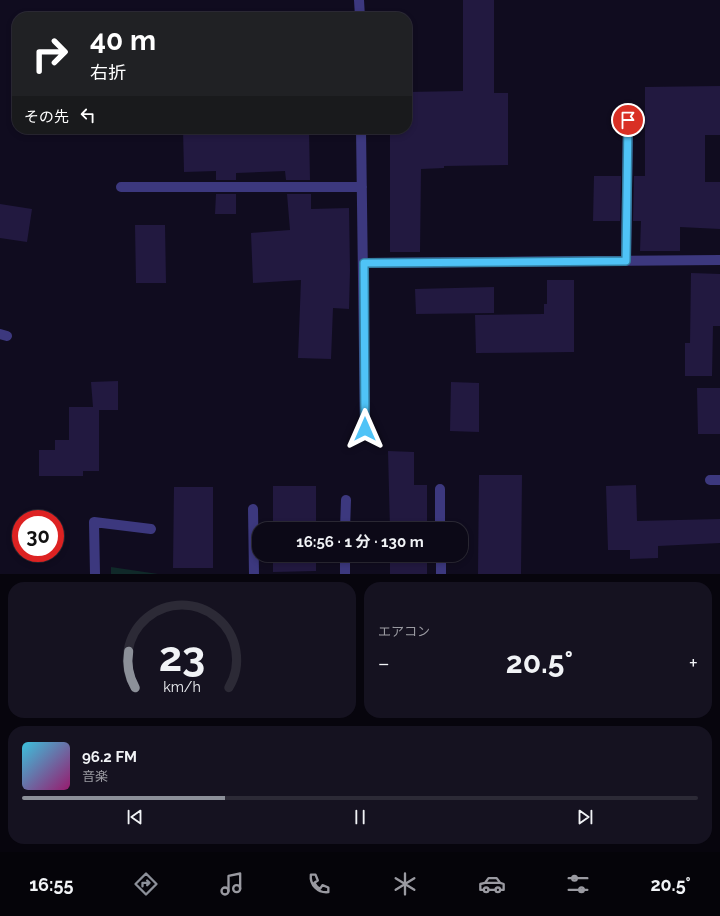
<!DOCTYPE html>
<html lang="ja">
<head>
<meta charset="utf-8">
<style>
  body { margin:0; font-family:Raleway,"Noto Sans JP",sans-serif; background:#151220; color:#f1f3f6; height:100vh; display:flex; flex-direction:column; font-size:15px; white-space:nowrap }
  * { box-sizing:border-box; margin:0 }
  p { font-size:13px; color:#9a9aa1 }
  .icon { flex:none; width:22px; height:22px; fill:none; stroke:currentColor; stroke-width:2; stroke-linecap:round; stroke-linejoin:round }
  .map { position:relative; height:574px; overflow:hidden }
  .details { display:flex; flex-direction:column; gap:8px; padding:8px; background:#07050d; flex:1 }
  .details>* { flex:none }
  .banner { position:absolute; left:12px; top:12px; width:400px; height:122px; border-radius:16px; box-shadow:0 2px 6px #0003,0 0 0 1px #2c2a36; background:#202124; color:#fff; overflow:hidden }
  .speed { position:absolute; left:12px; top:510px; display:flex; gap:8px; font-size:20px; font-weight:700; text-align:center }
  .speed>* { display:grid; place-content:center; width:52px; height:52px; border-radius:50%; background:#0c0917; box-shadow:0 2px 6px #0003,0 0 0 1px #2c2a36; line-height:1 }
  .speed .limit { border:6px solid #d22; background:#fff; color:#111 }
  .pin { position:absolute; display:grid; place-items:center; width:34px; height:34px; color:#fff; margin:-17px; border:2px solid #fff; border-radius:50%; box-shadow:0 1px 4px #0007 }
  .me { position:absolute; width:44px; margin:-22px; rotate:0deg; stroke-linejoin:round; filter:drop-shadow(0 0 3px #0008) }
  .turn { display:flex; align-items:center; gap:14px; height:84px; padding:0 12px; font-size:18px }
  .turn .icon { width:52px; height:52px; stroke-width:2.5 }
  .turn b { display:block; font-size:28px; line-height:34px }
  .then { display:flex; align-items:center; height:38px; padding:0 12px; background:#0003; gap:8px; font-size:15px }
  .big { font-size:30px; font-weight:700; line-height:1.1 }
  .details .tile { flex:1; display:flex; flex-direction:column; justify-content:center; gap:6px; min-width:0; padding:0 14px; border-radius:16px; background:#151220 }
  .details .dial { align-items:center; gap:0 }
  .dial svg { height:104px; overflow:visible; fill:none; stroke:#2c2a36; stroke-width:7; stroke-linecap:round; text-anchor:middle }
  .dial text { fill:#f1f3f6; stroke:none }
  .song { display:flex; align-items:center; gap:12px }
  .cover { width:48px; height:48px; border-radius:6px; background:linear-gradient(135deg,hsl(190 70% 55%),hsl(320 70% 35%)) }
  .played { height:4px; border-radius:2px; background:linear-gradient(90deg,#8c9099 30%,#2c2a36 30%) }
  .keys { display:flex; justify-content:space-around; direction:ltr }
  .heat { display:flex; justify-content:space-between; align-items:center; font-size:22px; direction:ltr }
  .details .tiles { flex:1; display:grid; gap:8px; grid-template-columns:1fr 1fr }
  .tile:last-child { grid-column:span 2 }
  .trip { position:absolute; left:252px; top:522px; width:216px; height:40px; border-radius:16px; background:#0c0917; box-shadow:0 2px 6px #0003,0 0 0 1px #2c2a36; font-weight:700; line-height:40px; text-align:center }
  .tab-bar { display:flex; height:64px; justify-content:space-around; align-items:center; background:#050409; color:#9a9aa1 }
  .tab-bar .icon { width:28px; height:28px }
  .tab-bar .on { color:#8c9099 }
  .tab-bar b { font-size:18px; color:#f1f3f6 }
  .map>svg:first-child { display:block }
  .green { fill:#102929 }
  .building { fill:#221940 }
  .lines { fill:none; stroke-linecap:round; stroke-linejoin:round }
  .minor { stroke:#3c387e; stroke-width:10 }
  .route-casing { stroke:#337fa1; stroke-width:10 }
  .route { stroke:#4fc3f7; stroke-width:7 }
</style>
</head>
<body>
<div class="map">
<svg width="720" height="574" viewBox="0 0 720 574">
  <rect width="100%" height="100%" fill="#100c1f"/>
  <!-- green -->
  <path class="green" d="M 111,567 L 158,574 L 111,574 Z"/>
  <!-- building -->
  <path class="building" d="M 463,0 L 494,0 L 494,93 L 508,93 L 508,165 L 444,166 L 444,168 L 421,169 L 420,252 L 390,252 L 390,130 L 407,130 L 407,92 L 463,91 Z
    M 720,86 L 720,135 L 705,135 L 705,182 L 720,182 L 720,229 L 680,227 L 680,251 L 640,251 L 641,221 L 633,221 L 634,176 L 645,176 L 645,87 Z
    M 183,129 L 260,129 L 260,131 L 309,130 L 310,180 L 286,180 L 285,171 L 236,173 L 236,180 L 216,180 L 216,171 L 184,172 Z
    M 594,176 L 621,176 L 620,221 L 593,221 Z
    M 216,194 L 236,194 L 236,214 L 215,214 Z
    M 287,194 L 311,194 L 311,209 L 349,208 L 350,270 L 349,309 L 333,308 L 331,359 L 298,358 L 301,280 L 253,283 L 251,233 L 290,230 Z
    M 0,204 L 32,209 L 27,242 L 0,238 Z
    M 135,225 L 165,225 L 166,283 L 136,283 Z
    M 691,273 L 720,274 L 720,326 L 713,326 L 712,376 L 685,376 L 685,343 L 690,343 Z
    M 547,280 L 574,280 L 574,352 L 476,353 L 475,315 L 544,314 L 544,304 L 547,304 Z
    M 494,287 L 494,313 L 416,314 L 415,289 Z
    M 118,381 L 118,410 L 99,410 L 99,471 L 83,471 L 83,476 L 39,476 L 39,450 L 55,450 L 55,440 L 69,440 L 69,407 L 93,407 L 91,382 Z
    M 451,382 L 479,383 L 479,432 L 450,431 Z
    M 697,388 L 720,388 L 720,434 L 698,434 Z
    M 388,451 L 414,452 L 414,485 L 427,485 L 427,529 L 390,529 Z
    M 479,475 L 522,475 L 521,574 L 478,574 Z
    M 636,485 L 637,521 L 720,519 L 720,543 L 658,546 L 658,558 L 630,559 L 630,550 L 608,550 L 606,486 Z
    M 273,486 L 316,486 L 316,529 L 273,529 Z
    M 174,487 L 213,487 L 213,568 L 173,568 Z
    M 273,555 L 316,555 L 316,571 L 273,572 Z
    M 390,555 L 427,555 L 427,574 L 390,574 Z"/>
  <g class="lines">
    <!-- minor -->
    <path class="minor" d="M 359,0 L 360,17
      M 361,129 L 365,429
      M 121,187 L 362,187
      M 626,261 L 628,120
      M 364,263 L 720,260
      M 0,334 L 7,336
      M 710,480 L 720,480
      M 440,489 L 440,529
      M 253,509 L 254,574
      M 345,529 L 346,500
      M 441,555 L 441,574
      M 95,574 L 94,522 L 151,529
      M 345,574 L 345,555"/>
  </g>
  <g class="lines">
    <!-- route casing -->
    <g class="route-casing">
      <path id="route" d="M 365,429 L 364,263 L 626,261 L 628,120"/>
    </g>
    <!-- route -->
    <use href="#route" class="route"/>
  </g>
</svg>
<div class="speed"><div class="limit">30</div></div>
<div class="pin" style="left:628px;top:120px;background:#d93025"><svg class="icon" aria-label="arrive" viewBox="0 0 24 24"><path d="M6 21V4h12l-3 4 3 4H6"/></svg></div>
<svg class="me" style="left:365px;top:429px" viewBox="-20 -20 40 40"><path d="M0-17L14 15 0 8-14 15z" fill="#4fc3f7" stroke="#fff" stroke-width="4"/></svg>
<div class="trip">16:56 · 1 分 · 130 m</div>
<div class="banner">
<div class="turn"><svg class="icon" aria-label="right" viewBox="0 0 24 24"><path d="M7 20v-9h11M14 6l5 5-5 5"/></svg><div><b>40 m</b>右折</div></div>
<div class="then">その先<svg class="icon" aria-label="left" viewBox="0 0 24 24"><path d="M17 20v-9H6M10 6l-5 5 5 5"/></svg></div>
</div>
</div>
<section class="details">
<div class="tiles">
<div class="tile dial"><svg viewBox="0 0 100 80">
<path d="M14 69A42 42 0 1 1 86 69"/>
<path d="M14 69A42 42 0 0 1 9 41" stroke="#8c9099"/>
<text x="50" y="56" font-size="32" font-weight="700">23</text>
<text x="50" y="72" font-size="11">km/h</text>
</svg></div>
<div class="tile"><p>エアコン</p>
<div class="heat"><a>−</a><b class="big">20.5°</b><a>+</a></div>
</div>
<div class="tile">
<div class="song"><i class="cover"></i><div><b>96.2 FM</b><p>音楽</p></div></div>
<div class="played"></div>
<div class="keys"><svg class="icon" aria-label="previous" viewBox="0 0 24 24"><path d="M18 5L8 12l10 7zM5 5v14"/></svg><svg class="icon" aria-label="pause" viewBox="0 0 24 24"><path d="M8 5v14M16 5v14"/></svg><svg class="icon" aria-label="next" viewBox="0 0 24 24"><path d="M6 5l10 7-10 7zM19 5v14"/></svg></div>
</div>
</div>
</section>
<nav class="tab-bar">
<b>16:55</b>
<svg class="icon on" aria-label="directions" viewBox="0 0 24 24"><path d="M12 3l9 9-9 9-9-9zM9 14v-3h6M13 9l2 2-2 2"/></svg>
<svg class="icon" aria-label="music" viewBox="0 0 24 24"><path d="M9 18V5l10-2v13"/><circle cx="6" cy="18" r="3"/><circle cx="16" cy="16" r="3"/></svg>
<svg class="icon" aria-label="phone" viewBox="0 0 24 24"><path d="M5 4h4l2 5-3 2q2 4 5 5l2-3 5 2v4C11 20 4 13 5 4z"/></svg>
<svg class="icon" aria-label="climate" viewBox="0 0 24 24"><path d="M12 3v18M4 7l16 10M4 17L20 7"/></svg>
<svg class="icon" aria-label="car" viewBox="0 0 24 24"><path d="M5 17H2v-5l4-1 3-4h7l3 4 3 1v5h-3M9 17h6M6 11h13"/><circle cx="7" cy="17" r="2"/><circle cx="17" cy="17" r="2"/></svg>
<svg class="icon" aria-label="filters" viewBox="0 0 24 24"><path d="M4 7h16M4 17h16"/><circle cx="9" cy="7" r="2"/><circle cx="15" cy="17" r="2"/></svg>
<b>20.5°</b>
</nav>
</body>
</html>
